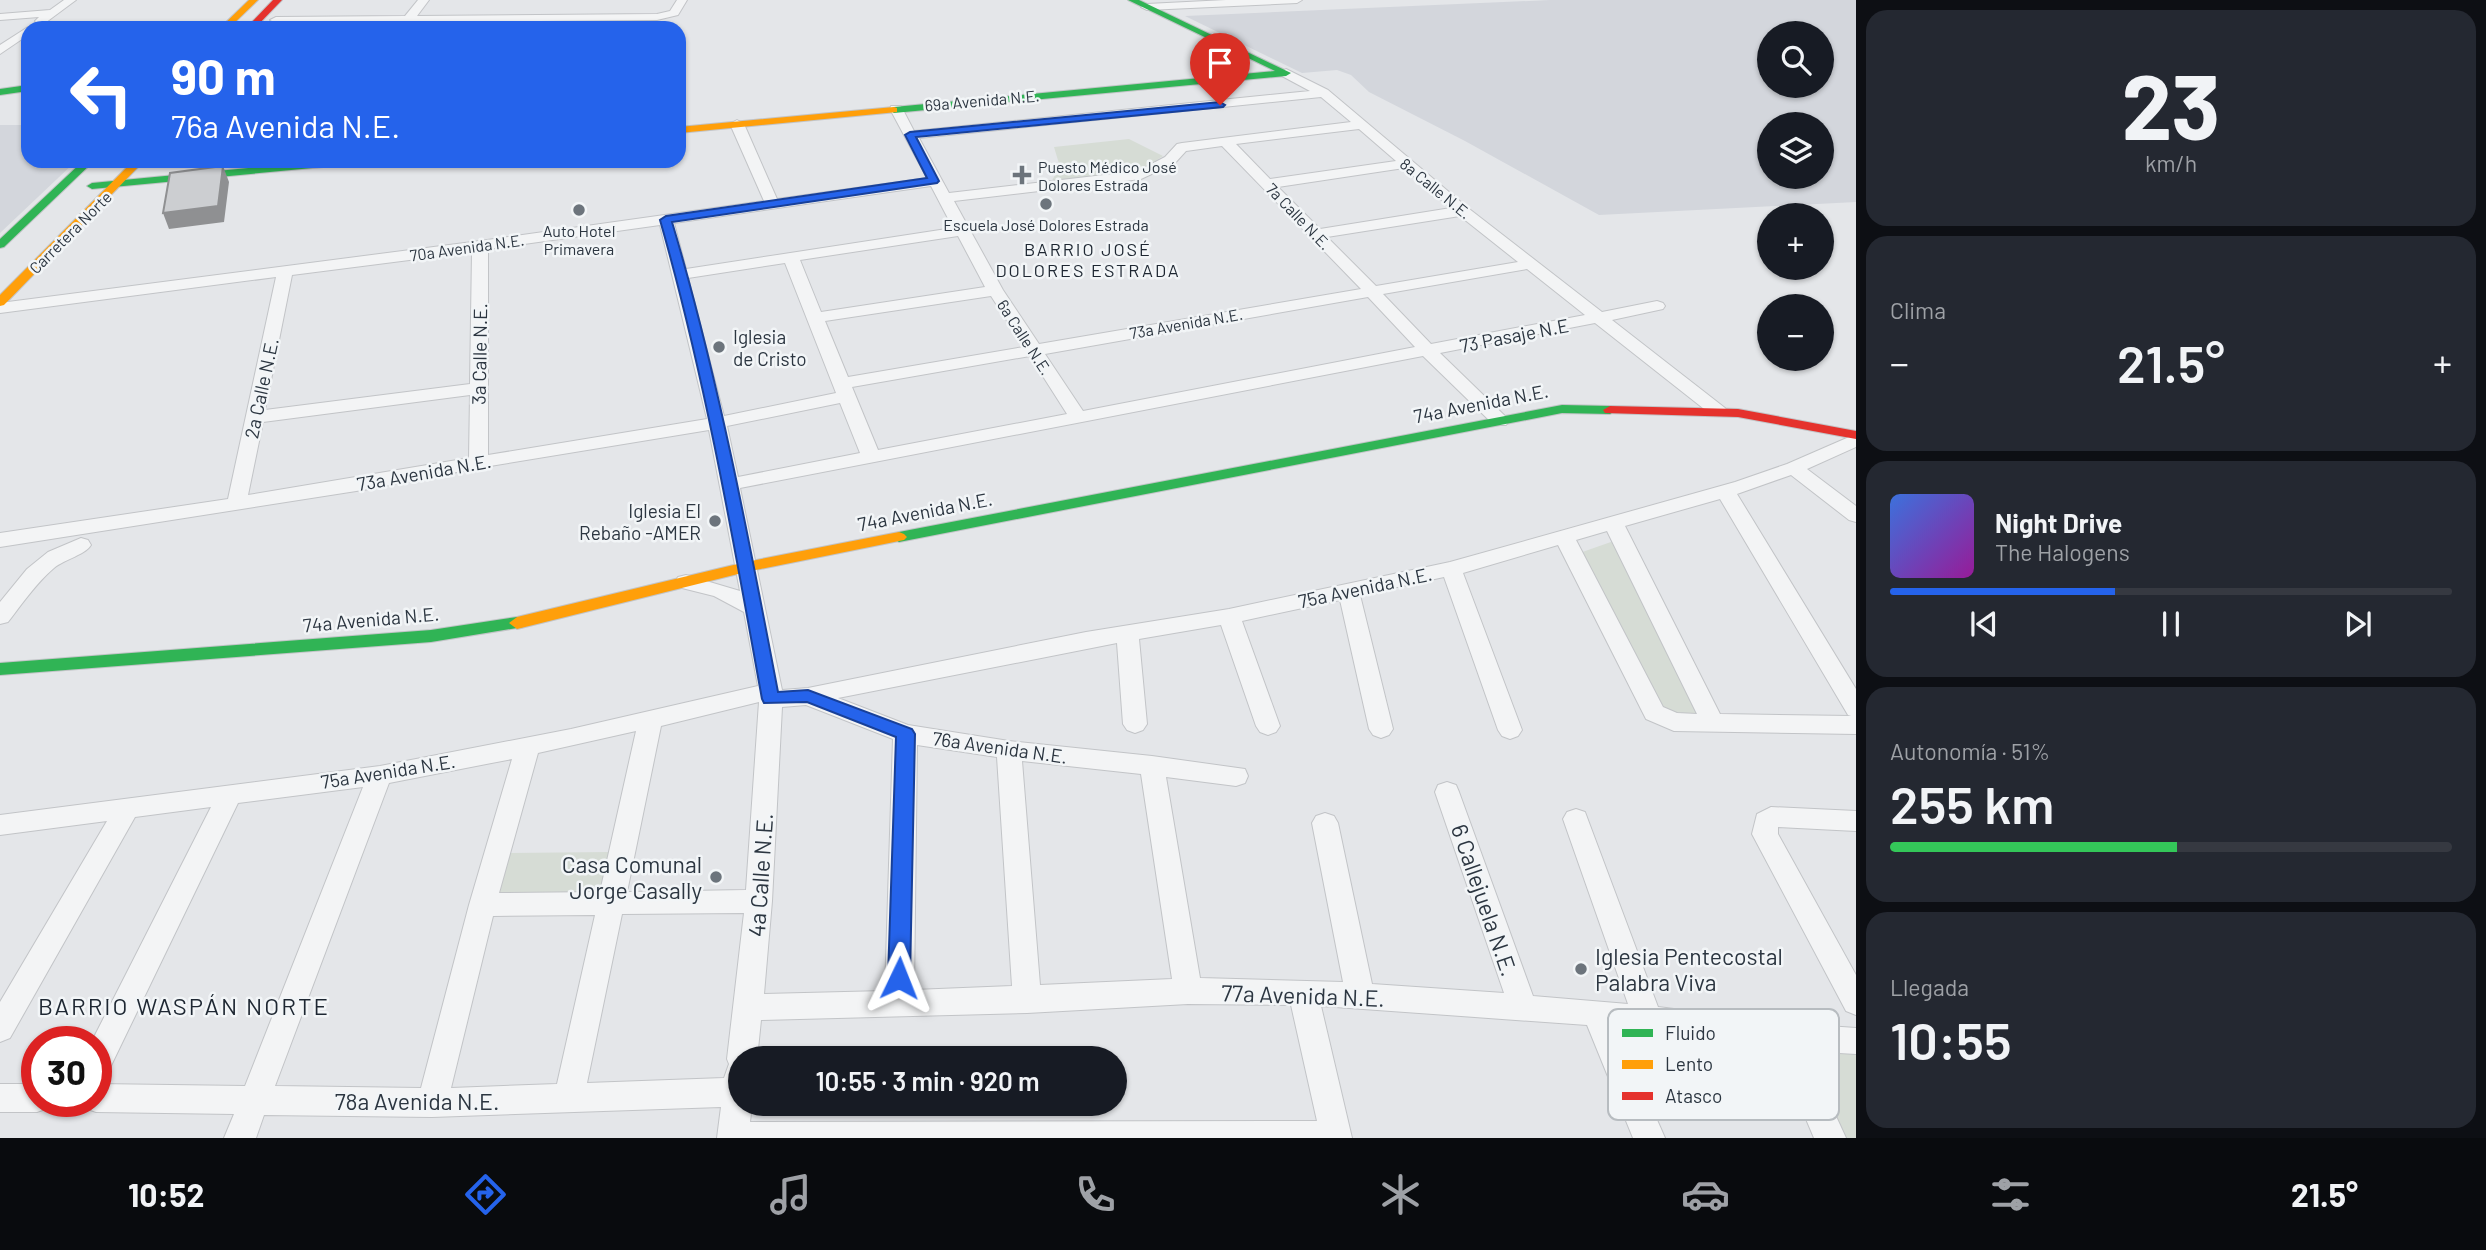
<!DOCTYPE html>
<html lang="es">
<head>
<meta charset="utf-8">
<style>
  body { margin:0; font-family:Barlow,sans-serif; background:#242831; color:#f1f3f6; height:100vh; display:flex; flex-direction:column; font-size:26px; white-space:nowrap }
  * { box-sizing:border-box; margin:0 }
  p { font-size:23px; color:#9ea1a6 }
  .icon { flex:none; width:38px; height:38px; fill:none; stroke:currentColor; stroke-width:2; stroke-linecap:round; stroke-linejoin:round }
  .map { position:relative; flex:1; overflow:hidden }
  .drawer { display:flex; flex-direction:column; gap:10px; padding:10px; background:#0d0f14; width:630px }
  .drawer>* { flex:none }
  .top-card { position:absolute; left:21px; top:21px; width:665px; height:147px; border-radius:21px; box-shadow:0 2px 5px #0004; background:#2563eb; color:#fff; overflow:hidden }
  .tools { position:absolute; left:1757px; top:21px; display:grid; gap:14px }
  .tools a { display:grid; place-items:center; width:77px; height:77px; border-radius:50%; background:#171b24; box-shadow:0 2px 5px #0004; font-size:35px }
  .speed { position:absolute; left:21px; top:1026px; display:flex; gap:14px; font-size:35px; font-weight:700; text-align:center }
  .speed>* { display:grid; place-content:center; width:91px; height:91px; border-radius:50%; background:#171b24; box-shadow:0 2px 5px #0004; line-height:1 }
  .speed .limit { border:10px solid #d22; background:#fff; color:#111 }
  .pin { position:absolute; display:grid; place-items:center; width:60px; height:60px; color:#fff; margin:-72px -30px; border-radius:50% 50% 50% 0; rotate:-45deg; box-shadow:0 0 7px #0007 }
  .pin .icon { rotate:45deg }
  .me { position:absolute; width:77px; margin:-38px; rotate:2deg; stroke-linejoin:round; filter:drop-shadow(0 0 5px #0008) }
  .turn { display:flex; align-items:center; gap:24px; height:147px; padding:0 35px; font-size:32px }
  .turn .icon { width:91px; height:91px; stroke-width:2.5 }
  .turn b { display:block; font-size:49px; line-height:60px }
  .big { font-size:52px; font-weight:600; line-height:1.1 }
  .drawer .tile { flex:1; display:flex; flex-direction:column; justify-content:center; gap:10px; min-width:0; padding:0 24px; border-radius:21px; background:#242831 }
  .drawer .dial { align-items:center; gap:0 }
  .dial b { font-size:91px; line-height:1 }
  .song { display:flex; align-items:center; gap:21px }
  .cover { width:84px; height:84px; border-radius:10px; background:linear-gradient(135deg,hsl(220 70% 55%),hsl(300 70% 35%)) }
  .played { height:7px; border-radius:4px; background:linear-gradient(90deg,#2563eb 40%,#363941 40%) }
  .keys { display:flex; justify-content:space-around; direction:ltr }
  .heat { display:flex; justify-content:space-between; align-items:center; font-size:38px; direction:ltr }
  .charge { height:10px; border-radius:5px; background:linear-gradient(90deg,#34c759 51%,#363941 0) }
  .trip { position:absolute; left:728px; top:1046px; width:399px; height:70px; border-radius:35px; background:#171b24; box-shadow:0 2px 5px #0004; font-weight:600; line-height:70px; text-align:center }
  .dock { display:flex; height:112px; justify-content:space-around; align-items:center; background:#090b0e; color:#9ea1a6 }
  .dock .icon { width:49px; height:49px }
  .dock .selected { color:#2563eb }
  .dock b { font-size:32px; color:#f1f3f6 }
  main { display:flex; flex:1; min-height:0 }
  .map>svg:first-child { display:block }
  .built { fill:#d3d6dc; fill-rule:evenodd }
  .green { fill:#d6dcd5 }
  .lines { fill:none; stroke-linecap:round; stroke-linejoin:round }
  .street-casing { stroke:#c2c4c7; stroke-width:2 }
  .fast-casing { stroke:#c2c4c7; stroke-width:2 }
  .slow-casing { stroke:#c2c4c7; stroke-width:2 }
  .jam-casing { stroke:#c2c4c7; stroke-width:2 }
  .street { fill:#f3f4f5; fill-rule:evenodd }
  .fast { fill:#30b455; fill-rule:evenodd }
  .slow { fill:#ff9f0a; fill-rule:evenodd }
  .jam { fill:#e5322d; fill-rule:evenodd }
  .shaded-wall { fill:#8f9092 }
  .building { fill:#ccced1; stroke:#8f9092; stroke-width:2 }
  .route { fill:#2563eb; stroke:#184099; stroke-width:2 }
  .poi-dot { fill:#6c747c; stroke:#f2f5f7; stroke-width:2.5 }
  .labels { text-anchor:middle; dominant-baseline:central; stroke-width:5; stroke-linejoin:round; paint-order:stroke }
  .far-street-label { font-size:16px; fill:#2c3641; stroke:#f2f5f7 }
  .far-poi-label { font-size:16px; fill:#2c3641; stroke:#f2f5f7 }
  .far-neighbourhood-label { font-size:18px; letter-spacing:2px; fill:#1e2732; stroke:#f2f5f7 }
  .street-label { font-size:19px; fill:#2c3641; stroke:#f2f5f7 }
  .poi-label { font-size:19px; fill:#2c3641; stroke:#f2f5f7; text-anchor:start }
  .near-poi-label { font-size:23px; fill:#2c3641; stroke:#f2f5f7; text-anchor:end }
  .near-street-label { font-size:23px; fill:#2c3641; stroke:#f2f5f7 }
  .near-neighbourhood-label { font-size:24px; letter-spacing:2px; fill:#1e2732; stroke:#f2f5f7 }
  .key { fill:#f2f5f7; stroke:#b7bcc0; stroke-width:2 }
  .key-label { font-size:19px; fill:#2c3641 }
</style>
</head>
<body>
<main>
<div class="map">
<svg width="1856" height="1138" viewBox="0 0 1856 1138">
  <rect width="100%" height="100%" fill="#e4e6e9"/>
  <!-- built -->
  <path class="built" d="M 1550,0 L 1856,0 L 1856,202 L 1599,215 L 1465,141 L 1369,92 L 1351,75 L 1337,70 L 1302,73 L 1185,16 ZM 1769,33 L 1822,33 L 1822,86 L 1769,86 ZM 1769,124 L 1822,124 L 1822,177 L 1769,177 Z
    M 86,21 L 223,21 L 214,28 L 77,28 Z
    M 0,125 L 28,125 L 28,161 L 76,161 L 0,233 Z"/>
  <!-- green -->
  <path class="green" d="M 1129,139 L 1163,156 C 1131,179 1090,178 1051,182 L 1060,167 L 1054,147 Z
    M 1628,536 L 1718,723 L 1650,722 L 1571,556 Z
    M 610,852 L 601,899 L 495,901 L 508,853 Z
    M 1785,1036 L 1856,1041 L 1856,1138 L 1830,1138 Z"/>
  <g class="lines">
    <!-- street casing -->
    <g class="street-casing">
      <path id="street" d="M 64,0 L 76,0 L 45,23 L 37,23 L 35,21 L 39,17 L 0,20 L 0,14 L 50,10 Z
        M 418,0 L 429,0 L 417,16 L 657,14 L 670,11 L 677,0 L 687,0 L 678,15 L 657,20 L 276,23 L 270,20 L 276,17 L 405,16 Z
        M 1226,0 L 1302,0 L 1297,3 L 1147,10 L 1141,7 L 1147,4 Z
        M 28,27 L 32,28 L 28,28 L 28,35 L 0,54 L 0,45 Z
        M 1286,69 L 1328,90 L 1468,208 L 1602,312 L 1657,301 L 1663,303 L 1665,306 L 1663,309 L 1612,320 L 1725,408 L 1728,412 L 1725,416 L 1713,416 L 1595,323 L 1440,353 L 1506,417 L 1509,421 L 1506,425 L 1494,425 L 1423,356 L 740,488 L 782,690 L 808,688 L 1086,632 L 1229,609 L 1450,562 L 1735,482 L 1787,464 L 1856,434 L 1856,447 L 1807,469 L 1856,506 L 1856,522 L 1849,520 L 1791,475 L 1737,494 L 1856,689 L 1856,734 L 1674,731 L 1646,719 L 1558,545 L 1463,573 L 1522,730 L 1518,736 L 1510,739 L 1502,736 L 1498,730 L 1444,577 L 1360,595 L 1393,729 L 1389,735 L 1381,738 L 1373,735 L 1369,729 L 1340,600 L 1242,621 L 1280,726 L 1276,732 L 1268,735 L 1260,732 L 1256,726 L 1221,625 L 1139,639 L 1147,724 L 1143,730 L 1135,733 L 1127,730 L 1123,724 L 1117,643 L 838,698 L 908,725 L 1009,741 L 1152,756 L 1245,769 L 1248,776 L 1245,783 L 1236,786 L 1166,777 L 1200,978 L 1343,982 L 1312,823 L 1316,816 L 1325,813 L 1334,816 L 1338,823 L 1372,984 L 1504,993 L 1435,792 L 1438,785 L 1447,782 L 1456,785 L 1459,792 L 1533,996 L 1628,1004 L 1563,819 L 1567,812 L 1576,809 L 1585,812 L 1658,1007 L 1785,1023 L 1856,1028 L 1856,1054 L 1806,1051 L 1846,1138 L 1814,1138 L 1776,1048 L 1617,1029 L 1665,1138 L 1633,1138 L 1587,1025 L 1321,1006 L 1352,1138 L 717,1138 L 721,1107 L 432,1117 L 264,1115 L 256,1138 L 224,1138 L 234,1114 L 96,1112 L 85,1108 L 82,1101 L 96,1101 L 96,1084 L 245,1086 L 363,787 L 238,803 L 107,1074 L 96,1078 L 96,1041 L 92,1041 L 211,807 L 135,817 L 10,1038 L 0,1042 L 0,1002 L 107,821 L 0,835 L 0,815 L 380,766 L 571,729 L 758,686 L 744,612 L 714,596 L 678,587 L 675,582 L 678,577 L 686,575 L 740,591 L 709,430 L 478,468 L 369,489 L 0,547 L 0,533 L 228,499 L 276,277 L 0,313 L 0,303 L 480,241 L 764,201 L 730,124 L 737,120 L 744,124 L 777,199 L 927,178 L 890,109 L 891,106 L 901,106 L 914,131 L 1310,91 L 1282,76 L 1280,73 ZM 1321,97 L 1351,122 L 1182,143 L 1177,144 L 1165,157 L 1138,171 L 949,193 L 919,138 ZM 1359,129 L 1396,161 L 1270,179 L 1236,144 ZM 1222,146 L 1361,289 L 1039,344 L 1003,290 L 954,201 L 1141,179 L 1175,163 L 1186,151 ZM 1404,168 L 1451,208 L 1320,229 L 1278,187 ZM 931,186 L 953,228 L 686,269 L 674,223 ZM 1460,216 L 1518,262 L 1376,286 L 1327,237 ZM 660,225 L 707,419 L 488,455 L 488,249 ZM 958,236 L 985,287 L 821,312 L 800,260 ZM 472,252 L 470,384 L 265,410 L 292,275 ZM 785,263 L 836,393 L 724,416 L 688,278 ZM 1527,269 L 1585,315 L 1431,344 L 1383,294 ZM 991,296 L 1024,347 L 848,377 L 825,321 ZM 1368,297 L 1415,347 L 1083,411 L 1045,354 ZM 1030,356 L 1067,414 L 878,450 L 852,387 ZM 470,395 L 469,458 L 248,495 L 263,422 ZM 840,403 L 860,453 L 738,477 L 727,426 ZM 1720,499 L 1848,715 L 1851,716 L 1720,714 L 1625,526 ZM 1607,531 L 1697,714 L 1677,713 L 1663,707 L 1576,540 ZM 759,702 L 746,890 L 627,892 L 661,726 ZM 806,705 L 893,739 L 885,991 L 764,994 L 772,901 L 782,707 ZM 636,731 L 600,892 L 499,893 L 538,753 ZM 917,745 L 997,757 L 1012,986 L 914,990 ZM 512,759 L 469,905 L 421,1088 L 275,1086 L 389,783 ZM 1022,761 L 1141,774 L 1172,979 L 1040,985 ZM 744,913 L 727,1059 L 729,1064 L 724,1078 L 587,1083 L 622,914 ZM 595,915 L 557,1084 L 451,1088 L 493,916 ZM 1188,1004 L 1291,1005 L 1317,1121 L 750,1122 L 752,1104 L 740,1104 L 740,1059 L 757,1059 L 761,1020 L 1027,1013 Z
        M 81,538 L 88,540 L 91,545 C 85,555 65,559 54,568 C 36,583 22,604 8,622 L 0,624 L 0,602 L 27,569 L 48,552 Z
        M 1771,807 L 1856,811 L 1856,831 L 1778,827 L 1778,834 L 1856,975 L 1856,1015 L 1846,1011 L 1752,834 L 1757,814 Z
        M 0,1084 L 37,1084 L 37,1101 L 51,1101 L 48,1108 L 37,1112 L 0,1112 Z"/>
    </g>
    <!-- fast casing -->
    <g class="fast-casing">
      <path id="fast" d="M 1128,0 L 1139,0 L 1291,73 L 1286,76 L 894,113 L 889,110 L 894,107 L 1275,71 Z
        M 28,85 L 28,91 L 0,95 L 0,89 Z
        M 83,161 L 94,161 L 4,247 L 0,248 L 0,239 Z
        M 322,161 L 360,161 L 355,164 L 92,189 L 87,186 L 92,183 Z
        M 1562,405 L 1610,406 L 1617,410 L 1610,414 L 1562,413 L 899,542 L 891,537 L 899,532 Z
        M 517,617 L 525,623 L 523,627 L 431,642 L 0,675 L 0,663 L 431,630 Z"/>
    </g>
    <!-- slow casing -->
    <g class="slow-casing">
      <path id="slow" d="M 249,0 L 258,0 L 229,28 L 220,28 Z
        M 894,107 L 897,108 L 897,112 L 679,133 L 679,127 Z
        M 133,161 L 144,161 L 4,305 L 0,306 L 0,295 Z
        M 899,532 L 904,534 L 907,537 L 904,540 L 746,572 L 517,629 L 509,623 L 517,617 L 746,562 Z"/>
    </g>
    <!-- jam casing -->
    <g class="jam-casing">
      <path id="jam" d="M 273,0 L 282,0 L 255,28 L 246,28 Z
        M 1610,406 L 1738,409 L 1856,431 L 1856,439 L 1738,417 L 1605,413 L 1603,410 Z"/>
    </g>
    <!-- street -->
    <use href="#street" class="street"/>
    <!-- fast -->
    <use href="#fast" class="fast"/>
    <!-- slow -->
    <use href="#slow" class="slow"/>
    <!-- jam -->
    <use href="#jam" class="jam"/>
  </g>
  <!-- shaded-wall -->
  <path class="shaded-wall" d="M 219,161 L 243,161 L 231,162 L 231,164 L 220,165 Z
    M 223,166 L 229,182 L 224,222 L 169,229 L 163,213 Z"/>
  <!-- building -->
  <path class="building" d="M 223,166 L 218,206 L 163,213 L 170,173 Z"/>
  <!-- route -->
  <path class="route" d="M 1220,102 L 1225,105 L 1223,107 L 916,137 L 939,181 L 937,183 L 672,222 C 718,376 748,534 778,692 L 808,690 L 912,729 L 915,734 L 910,978 L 907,985 L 899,988 L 892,985 L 888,978 L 896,737 L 807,702 L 764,703 L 762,699 C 733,538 705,377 660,220 L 666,216 L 927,178 L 905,135 L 910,132 Z"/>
  <!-- markers -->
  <g class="poi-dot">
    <path d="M1018.5 164.5h7v7h7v7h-7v7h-7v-7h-7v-7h7z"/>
    <circle cx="1046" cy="204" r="7"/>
    <circle cx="579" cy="210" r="7"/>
    <circle cx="719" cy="347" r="7"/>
    <circle cx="715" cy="521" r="7"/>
    <circle cx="716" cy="877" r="7"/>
    <circle cx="1581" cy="969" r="7"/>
  </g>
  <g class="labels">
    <!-- far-street labels -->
    <g class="far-street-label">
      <text transform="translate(982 100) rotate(-5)">69a Avenida N.E.</text>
      <text transform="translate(1436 188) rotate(39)">8a Calle N.E.</text>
      <text transform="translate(1299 216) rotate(46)">7a Calle N.E.</text>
      <text transform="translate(70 232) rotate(-45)">Carretera Norte</text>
      <text transform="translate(467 247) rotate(-8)">70a Avenida N.E.</text>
      <text transform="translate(1186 323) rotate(-10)">73a Avenida N.E.</text>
      <text transform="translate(1025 337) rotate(57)">6a Calle N.E.</text>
    </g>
    <!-- far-poi labels -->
    <g class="far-poi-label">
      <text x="1038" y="166" text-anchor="start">Puesto Médico José<tspan x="1038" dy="18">Dolores Estrada</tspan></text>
      <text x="1046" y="224">Escuela José Dolores Estrada</text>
      <text x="579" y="230">Auto Hotel<tspan x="579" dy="18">Primavera</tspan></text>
    </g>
    <!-- far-neighbourhood labels -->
    <g class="far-neighbourhood-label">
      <text x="1088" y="249">BARRIO JOSÉ<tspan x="1088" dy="21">DOLORES ESTRADA</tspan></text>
    </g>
    <!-- street labels -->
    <g class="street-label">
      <text transform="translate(1514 335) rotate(-11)">73 Pasaje N.E</text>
      <text transform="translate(479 354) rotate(-89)">3a Calle N.E.</text>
      <text transform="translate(261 388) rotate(-78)">2a Calle N.E.</text>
      <text transform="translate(1481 403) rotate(-11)">74a Avenida N.E.</text>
      <text transform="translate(424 472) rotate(-10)">73a Avenida N.E.</text>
      <text transform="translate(925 511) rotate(-11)">74a Avenida N.E.</text>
      <text transform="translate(1365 587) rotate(-12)">75a Avenida N.E.</text>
      <text transform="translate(371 619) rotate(-5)">74a Avenida N.E.</text>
      <text transform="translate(1000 747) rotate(8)">76a Avenida N.E.</text>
      <text transform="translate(388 771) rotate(-9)">75a Avenida N.E.</text>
    </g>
    <!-- poi labels -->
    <g class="poi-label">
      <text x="733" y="336">Iglesia<tspan x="733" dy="22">de Cristo</tspan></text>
      <text x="701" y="510" text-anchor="end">Iglesia El<tspan x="701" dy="22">Rebaño -AMER</tspan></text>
    </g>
    <!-- near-poi labels -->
    <g class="near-poi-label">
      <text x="702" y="864">Casa Comunal<tspan x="702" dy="26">Jorge Casally</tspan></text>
      <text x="1595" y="956" text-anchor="start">Iglesia Pentecostal<tspan x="1595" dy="26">Palabra Viva</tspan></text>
    </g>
    <!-- near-street labels -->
    <g class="near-street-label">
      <text transform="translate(760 875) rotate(-86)">4a Calle N.E.</text>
      <text transform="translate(1485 900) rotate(71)">6 Callejuela N.E.</text>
      <text transform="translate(1303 995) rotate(2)">77a Avenida N.E.</text>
      <text x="417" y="1101">78a Avenida N.E.</text>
    </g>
    <!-- near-neighbourhood labels -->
    <g class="near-neighbourhood-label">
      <text x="184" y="1005">BARRIO WASPÁN NORTE</text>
    </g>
  </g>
  <!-- legend -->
  <rect x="1608" y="1009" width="231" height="111" rx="10" class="key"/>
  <rect x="1622" y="1029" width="31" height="8" fill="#30b455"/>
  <rect x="1622" y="1060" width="31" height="9" fill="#ff9f0a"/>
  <rect x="1622" y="1092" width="31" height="8" fill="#e5322d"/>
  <g class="key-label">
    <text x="1665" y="1040">Fluido</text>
    <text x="1665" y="1071">Lento</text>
    <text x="1665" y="1103">Atasco</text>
  </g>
</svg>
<div class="tools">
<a><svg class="icon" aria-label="search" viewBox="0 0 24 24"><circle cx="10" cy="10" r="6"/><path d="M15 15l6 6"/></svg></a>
<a><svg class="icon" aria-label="layers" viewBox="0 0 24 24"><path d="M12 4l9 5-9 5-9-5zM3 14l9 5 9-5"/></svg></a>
<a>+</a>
<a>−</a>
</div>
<div class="speed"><div class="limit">30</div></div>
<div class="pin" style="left:1220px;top:105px;background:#d93025"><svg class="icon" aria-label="arrive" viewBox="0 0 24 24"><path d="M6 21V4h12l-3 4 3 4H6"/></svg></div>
<svg class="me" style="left:899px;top:978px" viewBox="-20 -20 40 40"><path d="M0-17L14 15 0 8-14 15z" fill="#2563eb" stroke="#fff" stroke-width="4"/></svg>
<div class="trip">10:55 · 3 min · 920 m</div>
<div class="top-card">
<div class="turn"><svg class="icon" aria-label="left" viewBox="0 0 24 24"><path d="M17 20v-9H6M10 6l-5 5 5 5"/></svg><div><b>90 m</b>76a Avenida N.E.</div></div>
</div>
</div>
<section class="drawer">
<div class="tile dial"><b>23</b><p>km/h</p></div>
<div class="tile"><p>Clima</p>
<div class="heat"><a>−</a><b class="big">21.5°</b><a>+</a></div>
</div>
<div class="tile">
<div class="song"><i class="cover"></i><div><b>Night Drive</b><p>The Halogens</p></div></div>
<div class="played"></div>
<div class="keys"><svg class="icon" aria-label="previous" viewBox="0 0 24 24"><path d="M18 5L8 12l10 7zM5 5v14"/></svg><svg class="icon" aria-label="pause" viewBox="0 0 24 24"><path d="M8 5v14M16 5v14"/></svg><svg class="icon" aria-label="next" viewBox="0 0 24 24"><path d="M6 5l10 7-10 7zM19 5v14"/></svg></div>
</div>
<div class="tile"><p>Autonomía · 51%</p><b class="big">255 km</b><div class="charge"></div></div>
<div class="tile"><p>Llegada</p><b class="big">10:55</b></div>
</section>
</main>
<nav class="dock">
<b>10:52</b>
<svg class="icon selected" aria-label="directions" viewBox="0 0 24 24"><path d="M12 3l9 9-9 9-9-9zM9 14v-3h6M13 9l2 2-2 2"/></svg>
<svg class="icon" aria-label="music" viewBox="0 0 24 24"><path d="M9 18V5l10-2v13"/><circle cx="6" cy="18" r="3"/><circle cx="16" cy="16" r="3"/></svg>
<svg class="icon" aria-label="phone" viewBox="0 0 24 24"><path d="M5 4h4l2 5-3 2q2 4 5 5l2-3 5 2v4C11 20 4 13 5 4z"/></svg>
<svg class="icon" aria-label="climate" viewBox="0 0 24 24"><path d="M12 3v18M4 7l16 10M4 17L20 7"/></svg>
<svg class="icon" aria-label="car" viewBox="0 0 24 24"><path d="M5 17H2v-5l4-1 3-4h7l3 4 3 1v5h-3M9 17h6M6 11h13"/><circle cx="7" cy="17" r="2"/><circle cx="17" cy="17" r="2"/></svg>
<svg class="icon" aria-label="filters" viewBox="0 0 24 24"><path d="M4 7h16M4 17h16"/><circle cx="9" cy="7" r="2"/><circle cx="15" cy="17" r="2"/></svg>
<b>21.5°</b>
</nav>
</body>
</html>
